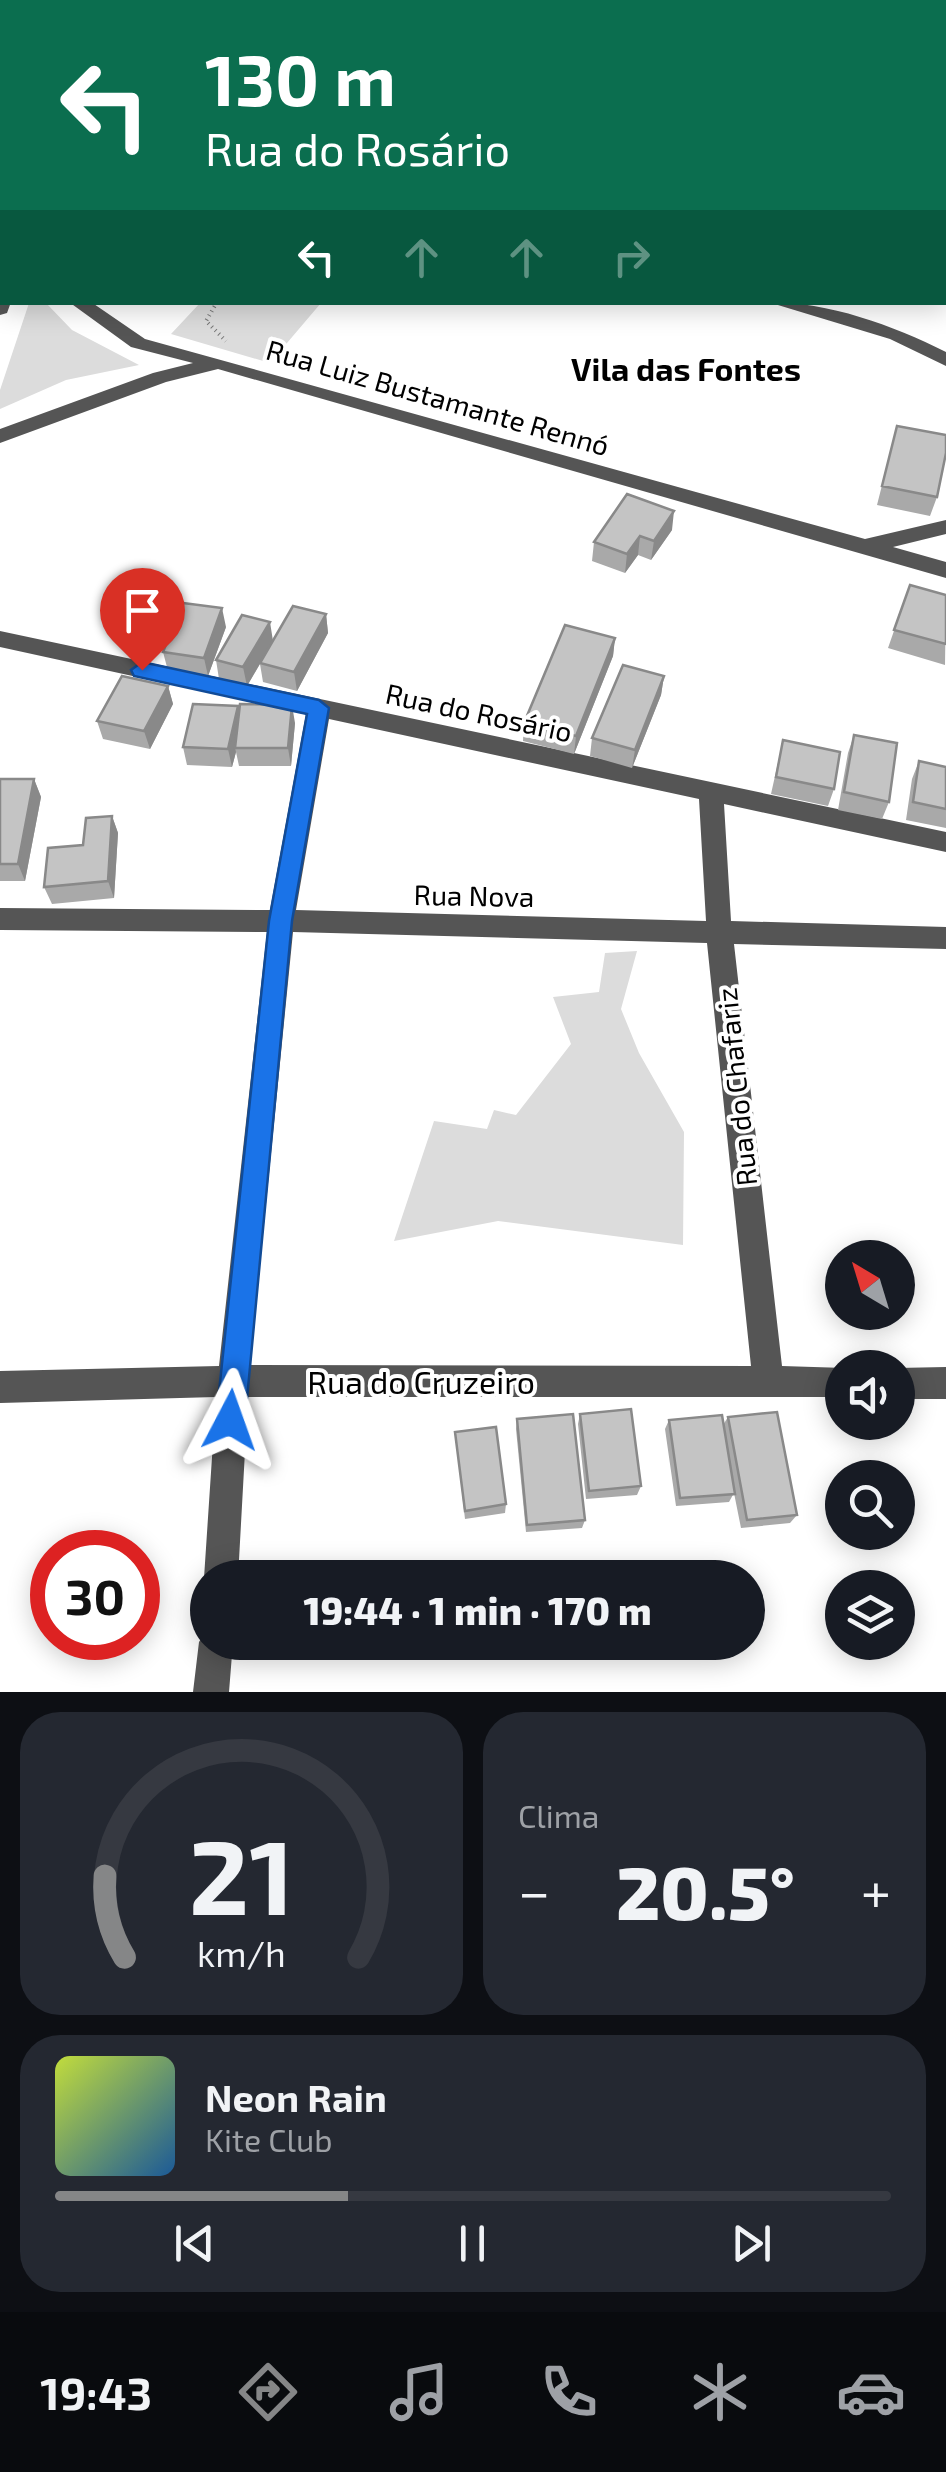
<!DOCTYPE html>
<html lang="pt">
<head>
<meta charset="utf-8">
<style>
  body { margin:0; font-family:"Exo 2",sans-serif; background:#242831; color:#f1f3f6; height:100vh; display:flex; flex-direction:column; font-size:38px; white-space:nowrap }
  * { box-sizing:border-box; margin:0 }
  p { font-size:32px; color:#9ea1a6 }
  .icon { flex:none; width:55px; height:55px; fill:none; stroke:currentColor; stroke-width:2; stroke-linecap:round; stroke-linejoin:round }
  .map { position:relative; height:1692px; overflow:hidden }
  .drawer { display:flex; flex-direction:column; gap:20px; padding:20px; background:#0d0f14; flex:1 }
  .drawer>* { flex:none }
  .banner { position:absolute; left:0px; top:0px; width:948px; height:305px; box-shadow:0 5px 25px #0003; background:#0b6e4f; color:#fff; overflow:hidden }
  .needle { width:65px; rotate:322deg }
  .tools { position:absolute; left:825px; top:1240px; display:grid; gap:20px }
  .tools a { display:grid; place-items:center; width:90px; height:90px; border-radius:50%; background:#171b24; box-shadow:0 5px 25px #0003; font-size:50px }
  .speed { position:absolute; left:30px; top:1530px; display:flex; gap:20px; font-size:50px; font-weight:700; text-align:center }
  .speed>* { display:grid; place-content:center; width:130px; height:130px; border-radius:50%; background:#171b24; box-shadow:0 5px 25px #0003; line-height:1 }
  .speed .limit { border:15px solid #d22; background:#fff; color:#111 }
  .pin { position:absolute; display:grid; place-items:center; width:85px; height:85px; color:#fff; margin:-102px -42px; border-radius:50% 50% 50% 0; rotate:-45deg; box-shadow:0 0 10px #0007 }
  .pin .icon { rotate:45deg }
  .me { position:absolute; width:110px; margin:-55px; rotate:4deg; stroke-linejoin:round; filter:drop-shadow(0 0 8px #0008) }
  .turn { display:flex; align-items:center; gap:35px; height:210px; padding:0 40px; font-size:45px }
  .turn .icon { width:130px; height:130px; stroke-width:2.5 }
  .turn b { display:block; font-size:70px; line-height:85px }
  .lanes { display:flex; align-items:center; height:95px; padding:0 40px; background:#0003; justify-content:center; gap:50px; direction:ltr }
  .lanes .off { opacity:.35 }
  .big { font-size:75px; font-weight:800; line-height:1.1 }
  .drawer .tile { flex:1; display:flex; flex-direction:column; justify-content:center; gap:15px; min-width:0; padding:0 35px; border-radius:40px; background:#242831 }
  .drawer .dial { align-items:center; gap:0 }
  .dial svg { height:260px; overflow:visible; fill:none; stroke:#363941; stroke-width:7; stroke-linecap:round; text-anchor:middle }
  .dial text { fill:#f1f3f6; stroke:none }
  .song { display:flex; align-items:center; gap:30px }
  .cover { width:120px; height:120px; border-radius:15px; background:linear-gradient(135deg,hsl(70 70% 55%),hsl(210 70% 35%)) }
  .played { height:10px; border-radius:5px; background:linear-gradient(90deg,#858687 35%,#363941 35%) }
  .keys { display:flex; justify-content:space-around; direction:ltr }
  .heat { display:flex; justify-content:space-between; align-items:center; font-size:55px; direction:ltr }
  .drawer .tiles { flex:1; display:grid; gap:20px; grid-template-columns:1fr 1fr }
  .tile:last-child { grid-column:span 2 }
  .trip { position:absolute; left:190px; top:1560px; width:575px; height:100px; border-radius:50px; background:#171b24; box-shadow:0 5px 25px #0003; font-weight:800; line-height:100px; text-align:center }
  .tabs { display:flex; height:160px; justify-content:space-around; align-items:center; background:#090b0e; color:#9ea1a6 }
  .tabs .icon { width:70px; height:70px }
  .tabs .current { color:#858687 }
  .tabs b { font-size:45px; color:#f1f3f6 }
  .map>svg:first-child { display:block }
  .green { fill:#dcdcdc }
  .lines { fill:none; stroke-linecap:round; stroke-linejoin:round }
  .path { stroke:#777; stroke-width:4; stroke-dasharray:1 4; stroke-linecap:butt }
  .minor { fill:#555; fill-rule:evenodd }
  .wall { fill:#a9a9a9 }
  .shaded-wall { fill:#898989 }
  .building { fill:#c4c4c4; stroke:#898989; stroke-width:2.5 }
  .route { fill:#1a73e8; stroke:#114b97; stroke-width:2.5 }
  .labels { text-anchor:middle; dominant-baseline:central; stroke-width:8; stroke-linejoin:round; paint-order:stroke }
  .street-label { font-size:28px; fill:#000; stroke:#fff }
  .far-district-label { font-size:32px; font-weight:bold; fill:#000; stroke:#fff }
  .near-street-label { font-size:32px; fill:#000; stroke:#fff }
</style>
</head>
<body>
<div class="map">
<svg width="946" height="1692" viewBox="0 0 946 1692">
  <rect width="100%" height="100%" fill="#fff"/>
  <!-- green -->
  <path class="green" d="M 29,303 L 46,303 L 72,330 L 139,365 L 66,380 L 0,409 L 0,390 Z
    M 200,303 L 200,302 L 321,303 L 270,363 L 171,334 Z
    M 637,951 L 621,1009 L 639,1053 L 684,1132 L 683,1245 L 498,1221 L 394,1241 L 434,1121 L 487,1129 L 494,1110 L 516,1115 L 571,1044 L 553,997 L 599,992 L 605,953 Z"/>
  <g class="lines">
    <!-- path -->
    <path class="path" d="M 217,302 L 206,321 L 226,341"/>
    <!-- minor -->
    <path class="minor" d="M 574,0 L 590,0 L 591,2 L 575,2 Z
      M 858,0 L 872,0 L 873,2 L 859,2 Z
      M 945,101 L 946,101 L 946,112 L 945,112 Z
      M 945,201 L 946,201 L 946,212 L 945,212 Z
      M 0,297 L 2,302 L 11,302 L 7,313 L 0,315 Z
      M 69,302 L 91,302 L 145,339 L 865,539 L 946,520 L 946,534 L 893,547 L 946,562 L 946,578 L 218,369 L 166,382 L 0,443 L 0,429 L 153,373 L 193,363 L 131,347 Z
      M 768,302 C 829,302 892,325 946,352 L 946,366 L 890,339 Z
      M 0,631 L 946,832 L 946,852 L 724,804 L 731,921 L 946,927 L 946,949 L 734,944 L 782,1366 L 845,1368 L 842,1397 L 248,1397 L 238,1578 L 208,1578 L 208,1586 L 204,1578 L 216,1397 L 0,1403 L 0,1371 L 219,1366 L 267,932 L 0,930 L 0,908 L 270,910 L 306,714 L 0,647 ZM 329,719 L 699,799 L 706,921 L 296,910 ZM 293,932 L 707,943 L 751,1366 L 250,1365 Z
      M 946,1367 L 946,1399 L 898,1399 L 897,1368 Z
      M 208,1628 L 208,1642 L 233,1642 L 229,1692 L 193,1692 L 199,1642 Z"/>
  </g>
  <!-- wall -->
  <path class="wall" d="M 897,426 L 937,497 L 930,516 L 877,505 Z
    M 672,530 L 651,560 L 638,555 L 625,573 L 592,561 L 594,542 Z
    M 910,585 L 946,595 L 945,665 L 888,648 Z
    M 326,614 L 328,633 L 297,691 L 263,682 L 260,664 L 247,686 L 219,679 L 216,660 L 273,640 Z
    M 226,627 L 208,676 L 168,671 L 163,652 Z
    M 615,638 L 613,656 L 574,754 L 523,741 L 524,723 Z
    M 664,676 L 661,695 L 632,768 L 590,756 L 592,738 Z
    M 168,686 L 173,704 L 150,749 L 103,739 L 97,721 Z
    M 239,712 L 295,723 L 291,766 L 239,766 L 236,752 L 232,767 L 187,765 L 183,747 Z
    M 854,735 L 889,802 L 882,819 L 838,810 L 848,753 Z
    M 783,740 L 834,789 L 828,806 L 771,794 Z
    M 919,761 L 946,767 L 946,828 L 906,820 L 912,779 Z
    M 0,779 L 34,779 L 41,797 L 25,881 L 0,881 Z
    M 112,816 L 118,833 L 114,898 L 52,904 L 44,887 Z
    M 580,1414 L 641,1486 L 637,1495 L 586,1499 L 578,1424 Z
    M 728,1417 L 797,1515 L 790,1523 L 741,1528 L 734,1493 L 729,1502 L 676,1506 L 665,1429 L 669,1420 L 723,1425 Z
    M 517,1419 L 585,1520 L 582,1528 L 526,1532 L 516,1429 Z
    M 455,1432 L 506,1504 L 505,1513 L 465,1519 Z
    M 259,1642 L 330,1642 L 330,1644 L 265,1653 L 260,1648 Z"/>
  <!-- shaded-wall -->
  <path class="shaded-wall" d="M 674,511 L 672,530 L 651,560 L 654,541 Z
    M 640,536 L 638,555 L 625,573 L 627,554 Z
    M 222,608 L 226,627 L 208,676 L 204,658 Z
    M 326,614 L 328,633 L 297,691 L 294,672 Z
    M 270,622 L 273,641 L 247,686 L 243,667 Z
    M 615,638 L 613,656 L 574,754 L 576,736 Z
    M 664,676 L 661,695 L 632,768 L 635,750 Z
    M 168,686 L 173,704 L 150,749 L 144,731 Z
    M 292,705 L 295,723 L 291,766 L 288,748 Z
    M 238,706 L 241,724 L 235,748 L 236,752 L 232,767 L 228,749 Z
    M 34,779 L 41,797 L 25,881 L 18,864 Z
    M 112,816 L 118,833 L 114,898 L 108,881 Z"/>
  <!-- building -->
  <path class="building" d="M 897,426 L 946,435 L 946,453 L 937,497 L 882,486 Z
    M 627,494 L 674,511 L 654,541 L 640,536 L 627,554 L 594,542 Z
    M 910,585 L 946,595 L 946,644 L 894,630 Z
    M 183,603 L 222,608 L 204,658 L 163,652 Z
    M 293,606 L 326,614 L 294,672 L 260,663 Z
    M 242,615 L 270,622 L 243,667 L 216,660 Z
    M 565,625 L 615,638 L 576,736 L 524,723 Z
    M 623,665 L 664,676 L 635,750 L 592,738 Z
    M 122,676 L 168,686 L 144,731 L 97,721 Z
    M 193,704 L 238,706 L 228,749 L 183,747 Z
    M 240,704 L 292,705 L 288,748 L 235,748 Z
    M 854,735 L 897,743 L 889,802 L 844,792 Z
    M 783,740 L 840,752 L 834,789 L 776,777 Z
    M 919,761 L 946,767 L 946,809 L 913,802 Z
    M 0,779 L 34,779 L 18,864 L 0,864 Z
    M 112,816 L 108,881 L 44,887 L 48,848 L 83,845 L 86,818 Z
    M 631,1409 L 641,1486 L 589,1491 L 580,1414 Z
    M 777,1412 L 797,1515 L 747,1520 L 728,1417 Z
    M 573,1414 L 585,1520 L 527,1525 L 517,1419 Z
    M 722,1415 L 735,1494 L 680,1498 L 669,1420 Z
    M 496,1427 L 506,1504 L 465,1511 L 455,1432 Z
    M 323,1568 L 323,1578 L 258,1578 L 258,1577 Z
    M 259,1642 L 297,1642 L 260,1648 Z"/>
  <!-- route -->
  <path class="route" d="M 142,662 L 319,700 L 329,708 L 292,921 L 245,1420 L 241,1430 L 230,1434 L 220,1430 L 216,1420 L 269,921 L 307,714 L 134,676 L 131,670 Z"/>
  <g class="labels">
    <!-- street labels -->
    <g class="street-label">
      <text transform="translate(438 397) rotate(16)">Rua Luiz Bustamante Rennó</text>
      <text transform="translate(479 712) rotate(12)">Rua do Rosário</text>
      <text transform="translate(474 895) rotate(1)">Rua Nova</text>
      <text transform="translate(736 1087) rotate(-96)">Rua do Chafariz</text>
    </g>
    <!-- far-district labels -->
    <g class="far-district-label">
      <text x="686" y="368">Vila das Fontes</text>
    </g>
    <!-- near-street labels -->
    <g class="near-street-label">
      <text x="421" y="1381">Rua do Cruzeiro</text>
    </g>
  </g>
</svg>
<div class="tools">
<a><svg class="needle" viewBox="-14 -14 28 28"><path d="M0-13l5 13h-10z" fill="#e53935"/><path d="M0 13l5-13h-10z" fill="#9ea1a6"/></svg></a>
<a><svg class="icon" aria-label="sound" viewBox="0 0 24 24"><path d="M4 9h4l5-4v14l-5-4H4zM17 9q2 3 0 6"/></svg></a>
<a><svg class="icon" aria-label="search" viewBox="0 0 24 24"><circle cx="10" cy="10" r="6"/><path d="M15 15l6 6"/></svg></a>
<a><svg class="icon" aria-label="layers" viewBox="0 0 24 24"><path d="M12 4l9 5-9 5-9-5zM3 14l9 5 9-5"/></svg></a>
</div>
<div class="speed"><div class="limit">30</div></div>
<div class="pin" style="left:142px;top:670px;background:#d93025"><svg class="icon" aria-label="arrive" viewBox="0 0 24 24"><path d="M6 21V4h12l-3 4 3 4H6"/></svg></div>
<svg class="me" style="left:230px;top:1420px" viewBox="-20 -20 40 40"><path d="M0-17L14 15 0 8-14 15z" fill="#1a73e8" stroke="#fff" stroke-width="4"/></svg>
<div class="trip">19:44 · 1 min · 170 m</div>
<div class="banner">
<div class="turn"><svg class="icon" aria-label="left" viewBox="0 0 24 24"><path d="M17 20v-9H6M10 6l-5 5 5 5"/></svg><div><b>130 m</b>Rua do Rosário</div></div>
<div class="lanes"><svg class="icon" aria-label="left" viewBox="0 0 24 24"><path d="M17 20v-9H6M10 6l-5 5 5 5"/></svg><svg class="icon off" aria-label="ahead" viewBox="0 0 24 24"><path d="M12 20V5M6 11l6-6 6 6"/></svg><svg class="icon off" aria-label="ahead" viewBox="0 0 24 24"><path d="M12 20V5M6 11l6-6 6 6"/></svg><svg class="icon off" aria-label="right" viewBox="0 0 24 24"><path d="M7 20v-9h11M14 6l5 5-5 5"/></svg></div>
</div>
</div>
<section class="drawer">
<div class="tiles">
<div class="tile dial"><svg viewBox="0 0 100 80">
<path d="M14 69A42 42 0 1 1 86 69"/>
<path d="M14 69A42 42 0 0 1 8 44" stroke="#858687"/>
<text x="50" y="56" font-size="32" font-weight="700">21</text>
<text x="50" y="72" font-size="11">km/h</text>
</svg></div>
<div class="tile"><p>Clima</p>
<div class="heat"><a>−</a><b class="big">20.5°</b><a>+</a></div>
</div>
<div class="tile">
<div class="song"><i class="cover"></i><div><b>Neon Rain</b><p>Kite Club</p></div></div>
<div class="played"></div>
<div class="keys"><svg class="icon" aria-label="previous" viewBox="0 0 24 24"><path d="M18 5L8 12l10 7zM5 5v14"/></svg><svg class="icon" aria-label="pause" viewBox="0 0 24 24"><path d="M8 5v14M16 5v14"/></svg><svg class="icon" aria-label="next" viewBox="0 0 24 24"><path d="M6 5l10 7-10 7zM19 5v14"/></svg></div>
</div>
</div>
</section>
<nav class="tabs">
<b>19:43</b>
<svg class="icon current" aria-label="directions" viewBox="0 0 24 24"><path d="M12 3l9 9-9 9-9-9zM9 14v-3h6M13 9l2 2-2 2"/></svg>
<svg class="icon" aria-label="music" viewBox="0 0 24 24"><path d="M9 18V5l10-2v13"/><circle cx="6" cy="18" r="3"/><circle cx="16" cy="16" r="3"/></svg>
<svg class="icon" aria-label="phone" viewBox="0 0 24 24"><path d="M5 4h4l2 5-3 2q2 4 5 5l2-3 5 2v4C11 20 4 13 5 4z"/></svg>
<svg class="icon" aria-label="climate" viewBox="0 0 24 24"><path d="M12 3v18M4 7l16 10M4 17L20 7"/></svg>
<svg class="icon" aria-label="car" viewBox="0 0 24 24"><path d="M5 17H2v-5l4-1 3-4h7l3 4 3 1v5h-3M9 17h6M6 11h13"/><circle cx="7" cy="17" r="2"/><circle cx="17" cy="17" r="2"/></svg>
</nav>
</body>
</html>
